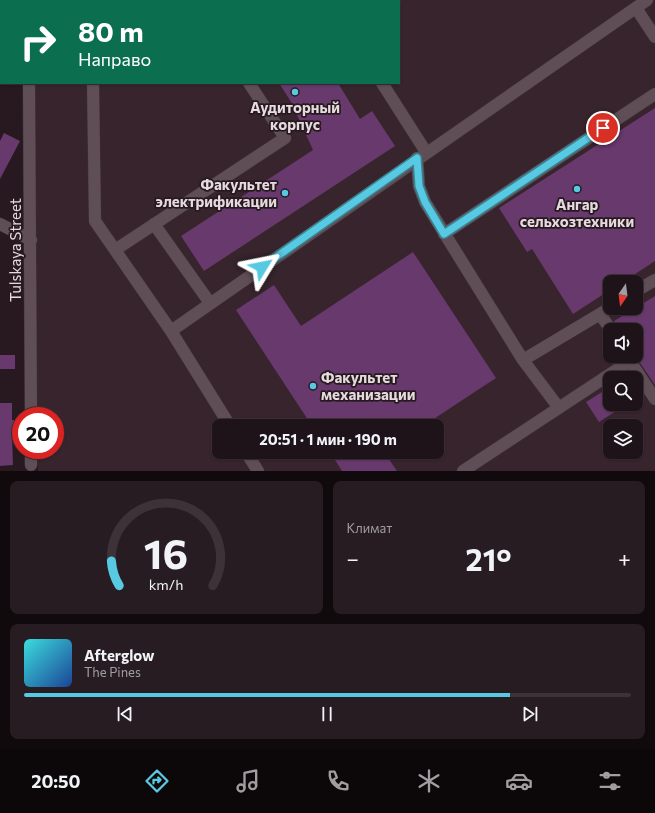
<!DOCTYPE html>
<html lang="ru">
<head>
<meta charset="utf-8">
<style>
  body { margin:0; font-family:Commissioner,sans-serif; background:#261c21; color:#f1f3f6; height:100vh; display:flex; flex-direction:column; font-size:15px; white-space:nowrap }
  * { box-sizing:border-box; margin:0 }
  p { font-size:13px; color:#a19ea2 }
  .icon { flex:none; width:22px; height:22px; fill:none; stroke:currentColor; stroke-width:2; stroke-linecap:round; stroke-linejoin:round }
  .map { position:relative; height:471px; overflow:hidden }
  .panel { display:flex; flex-direction:column; gap:10px; padding:10px; background:#100a0d; flex:1 }
  .panel>* { flex:none }
  .banner { position:absolute; left:0px; top:0px; width:400px; height:84px; box-shadow:0 1px 3px #0004,0 0 0 1px #3c3237; background:#0b6e4f; color:#fff; overflow:hidden }
  .needle { width:26px; rotate:194deg }
  .buttons { position:absolute; left:603px; top:275px; display:grid; gap:8px }
  .buttons a { display:grid; place-items:center; width:40px; height:40px; border-radius:8px; background:#1e1318; box-shadow:0 1px 3px #0004,0 0 0 1px #3c3237; font-size:20px }
  .speed { position:absolute; left:12px; top:407px; display:flex; gap:8px; font-size:20px; font-weight:700; text-align:center }
  .speed>* { display:grid; place-content:center; width:52px; height:52px; border-radius:50%; background:#1e1318; box-shadow:0 1px 3px #0004,0 0 0 1px #3c3237; line-height:1 }
  .speed .limit { border:6px solid #d22; background:#fff; color:#111 }
  .pin { position:absolute; display:grid; place-items:center; width:34px; height:34px; color:#fff; margin:-17px; border:2px solid #fff; border-radius:50%; box-shadow:0 1px 4px #0007 }
  .me { position:absolute; width:44px; margin:-22px; rotate:55deg; stroke-linejoin:round; filter:drop-shadow(0 0 3px #0008) }
  .turn { display:flex; align-items:center; gap:14px; height:84px; padding:0 12px; font-size:18px }
  .turn .icon { width:52px; height:52px; stroke-width:2.5 }
  .turn b { display:block; font-size:28px; line-height:34px }
  .big { font-size:30px; font-weight:700; line-height:1.1 }
  .panel .tile { flex:1; display:flex; flex-direction:column; justify-content:center; gap:6px; min-width:0; padding:0 14px; border-radius:8px; background:#261c21 }
  .panel .dial { align-items:center; gap:0 }
  .dial svg { height:104px; overflow:visible; fill:none; stroke:#3c3237; stroke-width:7; stroke-linecap:round; text-anchor:middle }
  .dial text { fill:#f1f3f6; stroke:none }
  .song { display:flex; align-items:center; gap:12px }
  .cover { width:48px; height:48px; border-radius:6px; background:linear-gradient(135deg,hsl(180 70% 55%),hsl(220 70% 35%)) }
  .played { height:4px; border-radius:2px; background:linear-gradient(90deg,#57c9e2 80%,#3c3237 80%) }
  .keys { display:flex; justify-content:space-around; direction:ltr }
  .heat { display:flex; justify-content:space-between; align-items:center; font-size:22px; direction:ltr }
  .panel .tiles { flex:1; display:grid; gap:10px; grid-template-columns:1fr 1fr }
  .tile:last-child { grid-column:span 2 }
  .trip { position:absolute; left:212px; top:419px; width:232px; height:40px; border-radius:8px; background:#1e1318; box-shadow:0 1px 3px #0004,0 0 0 1px #3c3237; font-weight:700; line-height:40px; text-align:center }
  .menu { display:flex; height:64px; justify-content:space-around; align-items:center; background:#0c080a; color:#a19ea2 }
  .menu .icon { width:28px; height:28px }
  .menu .current { color:#57c9e2 }
  .menu b { font-size:18px; color:#f1f3f6 }
  .map>svg:first-child { display:block }
  .built { fill:#37242c; fill-rule:evenodd }
  .building { fill:#67396c }
  .lines { fill:none; stroke-linecap:round; stroke-linejoin:round }
  .minor-casing { stroke:#3f3438; stroke-width:13 }
  .minor { stroke:#5f4e55; stroke-width:12 }
  .route-casing { stroke:#398393; stroke-width:10 }
  .route { stroke:#57c9e2; stroke-width:7 }
  .poi-dot { fill:#57c9e2; stroke:#281920; stroke-width:1.5 }
  .labels { text-anchor:middle; dominant-baseline:central; stroke-width:3.5; stroke-linejoin:round; paint-order:stroke }
  .poi-label { font-size:15px; font-weight:bold; fill:#e5dade; stroke:#281920 }
  .street-label { font-size:15px; fill:#e5dade; stroke:#281920 }
</style>
</head>
<body>
<div class="map">
<svg width="655" height="471" viewBox="0 0 655 471">
  <rect width="100%" height="100%" fill="#281920"/>
  <!-- built -->
  <path class="built" d="M 33,0 L 655,0 L 655,471 L 38,471 L 37,450 L 55,450 L 55,416 L 36,416 L 36,232 L 34,83 L 399,83 L 399,1 ZM 610,282 L 636,282 L 636,308 L 610,308 ZM 610,330 L 636,330 L 636,356 L 610,356 ZM 610,378 L 636,378 L 636,404 L 610,404 ZM 219,426 L 437,426 L 437,452 L 219,452 ZM 610,426 L 636,426 L 636,452 L 610,452 Z"/>
  <!-- building -->
  <path class="building" d="M 279,83 L 338,83 L 360,119 L 372,111 L 395,146 L 204,271 L 181,236 L 313,150 L 291,102 Z
    M 655,108 L 655,261 L 623,282 L 610,282 L 610,290 L 573,314 L 532,249 L 527,252 L 499,208 Z
    M 4,133 L 20,141 L 0,179 L 0,141 Z
    M 413,252 L 496,378 L 423,426 L 312,426 L 236,310 L 274,285 L 301,326 Z
    M 655,296 L 655,385 L 636,357 L 636,330 L 618,330 L 614,321 Z
    M 0,355 L 15,355 L 15,369 L 0,369 Z
    M 610,387 L 610,404 L 627,404 L 599,422 L 586,402 Z
    M 0,403 L 12,403 L 12,420 L 14,420 L 14,435 L 12,435 L 13,465 L 0,466 Z
    M 330,452 L 384,452 L 397,471 L 342,471 Z"/>
  <g class="lines">
    <!-- minor casing -->
    <g class="minor-casing">
      <path id="minor" d="M 9,0 L 11,1
        M 194,0 L 194,1
        M 329,0 L 329,1
        M 29,1 L 29,0
        M 93,1 L 93,0
        M 636,8 L 655,37
        M 29,83 L 31,416
        M 93,83 L 95,221 L 171,331
        M 382,83 L 426,152
        M 417,158 L 419,186 L 425,202 L 523,360 L 559,408
        M 0,224 L 31,240
        M 154,224 L 210,303
        M 444,234 L 655,94
        M 115,250 L 285,138 L 249,83
        M 636,291 L 655,280
        M 610,308 L 600,314 L 611,330
        M 523,360 L 600,314
        M 230,426 L 171,331 L 647,0
        M 246,452 L 258,471
        M 31,465 L 31,450
        M 463,471 L 630,361 L 655,399"/>
    </g>
    <!-- minor -->
    <use href="#minor" class="minor"/>
  </g>
  <g class="lines">
    <!-- route casing -->
    <g class="route-casing">
      <path id="route" d="M 262,267 L 417,158 L 419,186 L 425,202 L 444,234 L 603,128"/>
    </g>
    <!-- route -->
    <use href="#route" class="route"/>
  </g>
  <!-- markers -->
  <g class="poi-dot">
    <circle cx="295" cy="92" r="4"/>
    <circle cx="577" cy="189" r="4"/>
    <circle cx="285" cy="193" r="4"/>
    <circle cx="313" cy="386" r="4"/>
  </g>
  <g class="labels">
    <!-- poi labels -->
    <g class="poi-label">
      <text x="295" y="107">Аудиторный<tspan x="295" dy="17">корпус</tspan></text>
      <text x="277" y="184" text-anchor="end">Факультет<tspan x="277" dy="17">электрификации</tspan></text>
      <text x="577" y="204">Ангар<tspan x="577" dy="17">сельхозтехники</tspan></text>
      <text x="321" y="377" text-anchor="start">Факультет<tspan x="321" dy="17">механизации</tspan></text>
    </g>
    <!-- street labels -->
    <g class="street-label">
      <text transform="translate(15 250) rotate(-90)">Tulskaya Street</text>
    </g>
  </g>
</svg>
<div class="buttons">
<a><svg class="needle" viewBox="-14 -14 28 28"><path d="M0-13l5 13h-10z" fill="#e53935"/><path d="M0 13l5-13h-10z" fill="#a19ea2"/></svg></a>
<a><svg class="icon" aria-label="sound" viewBox="0 0 24 24"><path d="M4 9h4l5-4v14l-5-4H4zM17 9q2 3 0 6"/></svg></a>
<a><svg class="icon" aria-label="search" viewBox="0 0 24 24"><circle cx="10" cy="10" r="6"/><path d="M15 15l6 6"/></svg></a>
<a><svg class="icon" aria-label="layers" viewBox="0 0 24 24"><path d="M12 4l9 5-9 5-9-5zM3 14l9 5 9-5"/></svg></a>
</div>
<div class="speed"><div class="limit">20</div></div>
<div class="pin" style="left:603px;top:128px;background:#d93025"><svg class="icon" aria-label="arrive" viewBox="0 0 24 24"><path d="M6 21V4h12l-3 4 3 4H6"/></svg></div>
<svg class="me" style="left:262px;top:267px" viewBox="-20 -20 40 40"><path d="M0-17L14 15 0 8-14 15z" fill="#57c9e2" stroke="#fff" stroke-width="4"/></svg>
<div class="trip">20:51 · 1 мин · 190 m</div>
<div class="banner">
<div class="turn"><svg class="icon" aria-label="right" viewBox="0 0 24 24"><path d="M7 20v-9h11M14 6l5 5-5 5"/></svg><div><b>80 m</b>Направо</div></div>
</div>
</div>
<section class="panel">
<div class="tiles">
<div class="tile dial"><svg viewBox="0 0 100 80">
<path d="M14 69A42 42 0 1 1 86 69"/>
<path d="M14 69A42 42 0 0 1 8 50" stroke="#57c9e2"/>
<text x="50" y="56" font-size="32" font-weight="700">16</text>
<text x="50" y="72" font-size="11">km/h</text>
</svg></div>
<div class="tile"><p>Климат</p>
<div class="heat"><a>−</a><b class="big">21°</b><a>+</a></div>
</div>
<div class="tile">
<div class="song"><i class="cover"></i><div><b>Afterglow</b><p>The Pines</p></div></div>
<div class="played"></div>
<div class="keys"><svg class="icon" aria-label="previous" viewBox="0 0 24 24"><path d="M18 5L8 12l10 7zM5 5v14"/></svg><svg class="icon" aria-label="pause" viewBox="0 0 24 24"><path d="M8 5v14M16 5v14"/></svg><svg class="icon" aria-label="next" viewBox="0 0 24 24"><path d="M6 5l10 7-10 7zM19 5v14"/></svg></div>
</div>
</div>
</section>
<nav class="menu">
<b>20:50</b>
<svg class="icon current" aria-label="directions" viewBox="0 0 24 24"><path d="M12 3l9 9-9 9-9-9zM9 14v-3h6M13 9l2 2-2 2"/></svg>
<svg class="icon" aria-label="music" viewBox="0 0 24 24"><path d="M9 18V5l10-2v13"/><circle cx="6" cy="18" r="3"/><circle cx="16" cy="16" r="3"/></svg>
<svg class="icon" aria-label="phone" viewBox="0 0 24 24"><path d="M5 4h4l2 5-3 2q2 4 5 5l2-3 5 2v4C11 20 4 13 5 4z"/></svg>
<svg class="icon" aria-label="climate" viewBox="0 0 24 24"><path d="M12 3v18M4 7l16 10M4 17L20 7"/></svg>
<svg class="icon" aria-label="car" viewBox="0 0 24 24"><path d="M5 17H2v-5l4-1 3-4h7l3 4 3 1v5h-3M9 17h6M6 11h13"/><circle cx="7" cy="17" r="2"/><circle cx="17" cy="17" r="2"/></svg>
<svg class="icon" aria-label="filters" viewBox="0 0 24 24"><path d="M4 7h16M4 17h16"/><circle cx="9" cy="7" r="2"/><circle cx="15" cy="17" r="2"/></svg>
</nav>
</body>
</html>
